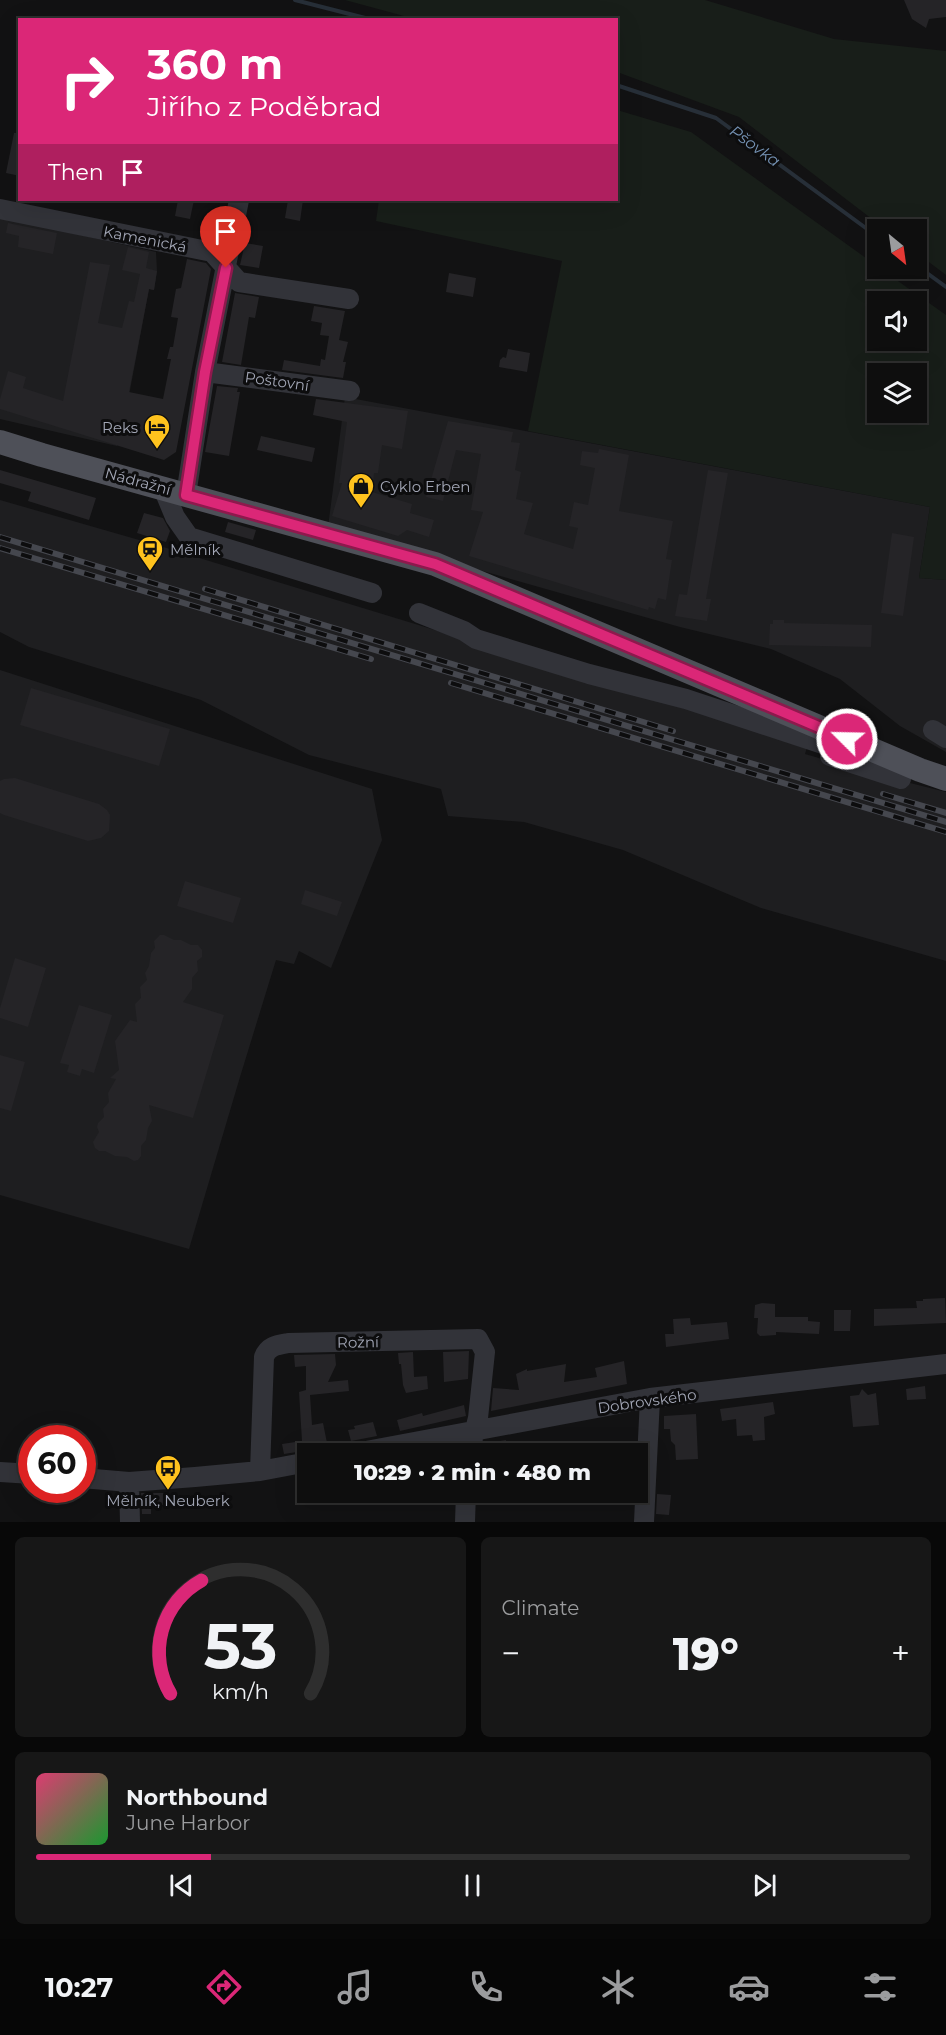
<!DOCTYPE html>
<html lang="en">
<head>
<meta charset="utf-8">
<style>
  body { margin:0; font-family:Montserrat,sans-serif; background:#171717; color:#f1f3f6; height:100vh; display:flex; flex-direction:column; font-size:22px; white-space:nowrap }
  * { box-sizing:border-box; margin:0 }
  p { font-size:20px; color:#9b9c9e }
  .icon { flex:none; width:33px; height:33px; fill:none; stroke:currentColor; stroke-width:2; stroke-linecap:round; stroke-linejoin:round }
  .map { position:relative; height:1522px; overflow:hidden }
  .drawer { display:flex; flex-direction:column; gap:15px; padding:15px; background:#080808; flex:1 }
  .drawer>* { flex:none }
  .hud { position:absolute; left:18px; top:18px; width:600px; height:183px; border-radius:0px; box-shadow:0 6px 24px #0002,0 0 0 2px #2e2e2e; background:#db2777; color:#fff; overflow:hidden }
  .needle { width:39px; rotate:151deg }
  .fabs { position:absolute; left:867px; top:219px; display:grid; gap:12px }
  .fabs a { display:grid; place-items:center; width:60px; height:60px; border-radius:0px; background:#0e0e0e; box-shadow:0 6px 24px #0002,0 0 0 2px #2e2e2e; font-size:30px }
  .speed { position:absolute; left:18px; top:1425px; display:flex; gap:12px; font-size:30px; font-weight:700; text-align:center }
  .speed>* { display:grid; place-content:center; width:78px; height:78px; border-radius:50%; background:#0e0e0e; box-shadow:0 6px 24px #0002,0 0 0 2px #2e2e2e; line-height:1 }
  .speed .limit { border:9px solid #d22; background:#fff; color:#111 }
  .pin { position:absolute; display:grid; place-items:center; width:51px; height:51px; color:#fff; margin:-62px -26px; border-radius:50% 50% 50% 0; rotate:-45deg; box-shadow:0 0 6px #0007 }
  .pin .icon { rotate:45deg }
  .me { position:absolute; width:66px; margin:-33px; rotate:293deg; stroke-linejoin:round; filter:drop-shadow(0 0 4px #0008) }
  .turn { display:flex; align-items:center; gap:21px; height:126px; padding:0 30px; font-size:27px }
  .turn .icon { width:78px; height:78px; stroke-width:2.5 }
  .turn b { display:block; font-size:42px; line-height:51px }
  .then { display:flex; align-items:center; height:57px; padding:0 30px; background:#0003; gap:12px; font-size:22px }
  .big { font-size:45px; font-weight:800; line-height:1.1 }
  .drawer .tile { flex:1; display:flex; flex-direction:column; justify-content:center; gap:9px; min-width:0; padding:0 21px; border-radius:9px; background:#171717 }
  .drawer .dial { align-items:center; gap:0 }
  .dial svg { height:156px; overflow:visible; fill:none; stroke:#2e2e2e; stroke-width:7; stroke-linecap:round; text-anchor:middle }
  .dial text { fill:#f1f3f6; stroke:none }
  .song { display:flex; align-items:center; gap:18px }
  .cover { width:72px; height:72px; border-radius:9px; background:linear-gradient(135deg,hsl(340 70% 55%),hsl(130 70% 35%)) }
  .played { height:6px; border-radius:3px; background:linear-gradient(90deg,#db2777 20%,#2e2e2e 20%) }
  .keys { display:flex; justify-content:space-around; direction:ltr }
  .heat { display:flex; justify-content:space-between; align-items:center; font-size:33px; direction:ltr }
  .drawer .tiles { flex:1; display:grid; gap:15px; grid-template-columns:1fr 1fr }
  .tile:last-child { grid-column:span 2 }
  .trip { position:absolute; left:297px; top:1443px; width:351px; height:60px; border-radius:0px; background:#0e0e0e; box-shadow:0 6px 24px #0002,0 0 0 2px #2e2e2e; font-weight:800; line-height:60px; text-align:center }
  .menu { display:flex; height:96px; justify-content:space-around; align-items:center; background:#060606; color:#9b9c9e }
  .menu .icon { width:42px; height:42px }
  .menu .on { color:#db2777 }
  .menu b { font-size:27px; color:#f1f3f6 }
  .map>svg:first-child { display:block }
  .built { fill:#1e1e20 }
  .green { fill:#181e19; fill-rule:evenodd }
  .lines { fill:none; stroke-linecap:round; stroke-linejoin:round }
  .stream { stroke:#272f38; stroke-width:4 }
  .building { fill:#252427 }
  .minor { stroke:#323339; stroke-width:20 }
  .major { stroke:#4e5058; stroke-width:24 }
  .rail-casing { stroke:#45474e; stroke-width:6 }
  .rail { stroke:#0d0d0e; stroke-width:4; stroke-dasharray:11; stroke-linecap:butt }
  .route-casing { stroke:#8e194d; stroke-width:15 }
  .route { stroke:#db2777; stroke-width:10 }
  .labels { text-anchor:middle; dominant-baseline:central; stroke-width:6; stroke-linejoin:round; paint-order:stroke }
  .street-label { font-size:15px; fill:#a2a6b5; stroke:#0d0d0e }
  .poi-label { font-size:15px; fill:#a2a6b5; stroke:#0d0d0e; text-anchor:start }
  .water-label { font-size:16px; font-style:italic; fill:#7592b4; stroke:#0d0d0e }
</style>
</head>
<body>
<div class="map">
<svg width="946" height="1522" viewBox="0 0 946 1522">
  <rect width="100%" height="100%" fill="#121213"/>
  <!-- built -->
  <path class="built" d="M 0,217 L 156,252 L 157,271 L 154,290 L 149,289 L 124,422 L 117,446 L 0,419 Z
    M 345,397 L 930,507 L 919,578 L 946,580 L 946,752 L 900,726 L 840,679 L 771,649 L 680,627 L 328,527 Z
    M 0,500 L 160,546 L 808,744 L 805,754 L 874,774 L 946,792 L 946,961 L 761,908 L 623,850 L 524,822 L 448,816 L 441,789 L 309,755 L 201,700 L 29,647 L 0,632 Z
    M 0,670 L 372,789 L 382,840 L 331,968 L 299,951 L 294,964 L 276,960 L 240,1077 L 189,1249 L 0,1195 Z"/>
  <!-- green -->
  <path class="green" d="M 345,0 L 705,0 L 834,39 L 946,51 L 946,275 L 917,253 L 916,230 L 885,229 L 739,117 L 617,72 L 616,20 L 415,19 Z
    M 617,110 L 691,132 L 877,266 L 878,268 L 881,269 L 946,315 L 946,580 L 919,578 L 930,507 L 528,431 L 562,261 L 376,221 L 379,200 L 616,200 ZM 878,302 L 916,302 L 916,340 L 878,340 ZM 878,374 L 916,374 L 916,412 L 878,412 Z"/>
  <g class="lines">
    <!-- stream -->
    <path class="stream" d="M 295,0 L 373,20
      M 616,85 L 716,118 L 878,237
      M 916,265 L 946,287"/>
  </g>
  <!-- building -->
  <path class="building" d="M 904,0 L 946,0 L 946,17 L 929,19 L 926,28 L 912,19 Z
    M 14,133 L 20,133 L 20,176 L 6,173 Z
    M 178,200 L 194,200 L 190,219 L 175,216 Z
    M 288,200 L 303,200 L 300,221 L 285,218 Z
    M 8,223 L 57,233 L 53,254 L 18,247 L 19,236 L 6,233 Z
    M 245,243 L 263,246 L 259,268 L 240,265 Z
    M 128,247 L 149,252 L 146,268 L 157,271 L 154,290 L 149,289 L 129,392 L 163,399 L 171,359 L 167,359 L 170,347 L 173,347 L 178,318 L 171,317 L 176,289 L 181,288 L 187,259 L 206,263 L 211,269 L 176,452 L 164,460 L 0,409 L 0,399 L 8,371 L 26,377 L 23,388 L 63,401 L 90,262 L 110,265 L 98,323 L 122,328 L 129,301 L 134,302 L 140,274 L 122,270 Z
    M 449,273 L 476,278 L 473,297 L 446,292 Z
    M 235,293 L 259,297 L 255,318 L 249,317 L 241,365 L 222,362 Z
    M 314,306 L 345,311 L 339,340 L 348,342 L 343,362 L 346,362 L 343,378 L 282,370 L 284,360 L 320,366 L 321,359 L 325,360 L 329,336 L 320,335 L 322,323 L 311,321 Z
    M 508,349 L 530,353 L 527,372 L 499,367 L 500,360 L 503,357 L 506,358 Z
    M 217,386 L 238,388 L 237,392 L 240,392 L 229,456 L 205,452 Z
    M 316,399 L 408,411 L 402,449 L 382,445 L 378,473 L 374,473 L 372,492 L 412,504 L 410,513 L 434,520 L 429,537 L 407,530 L 398,536 L 332,516 L 342,483 L 339,483 L 347,422 L 313,415 Z
    M 448,421 L 513,432 L 511,442 L 520,443 L 515,470 L 521,472 L 516,499 L 533,503 L 524,534 L 573,549 L 578,528 L 569,526 L 574,502 L 588,505 L 595,468 L 580,465 L 582,451 L 598,453 L 599,449 L 629,455 L 619,511 L 673,521 L 666,559 L 672,560 L 666,600 L 658,598 L 655,609 L 649,607 L 648,610 L 469,556 L 483,512 L 471,510 L 481,454 L 456,450 L 443,501 L 426,497 Z
    M 261,436 L 315,448 L 312,462 L 257,450 Z
    M 0,470 L 96,498 L 89,520 L 28,501 L 31,492 L 0,483 Z
    M 708,470 L 728,473 L 706,599 L 711,599 L 707,621 L 675,616 L 679,594 L 687,595 Z
    M 144,513 L 163,518 L 170,531 L 166,542 L 137,533 Z
    M 228,522 L 256,530 L 253,540 L 225,532 Z
    M 892,533 L 914,537 L 903,616 L 881,613 Z
    M 773,620 L 784,620 L 784,623 L 872,625 L 871,647 L 769,645 L 770,624 L 773,624 Z
    M 31,688 L 170,729 L 159,766 L 20,725 Z
    M 15,778 L 99,804 L 107,810 L 110,815 L 109,831 L 101,838 L 88,841 L 4,815 L 0,813 L 0,781 L 4,779 Z
    M 185,881 L 241,898 L 233,923 L 177,906 Z
    M 305,890 L 342,902 L 337,916 L 301,904 Z
    M 160,935 L 164,935 L 174,940 L 181,940 L 191,945 L 198,945 L 202,950 L 202,957 L 197,961 L 198,971 L 192,978 L 192,989 L 183,1002 L 224,1015 L 193,1118 L 149,1105 L 152,1121 L 148,1128 L 146,1140 L 141,1146 L 141,1156 L 138,1160 L 134,1161 L 127,1157 L 115,1156 L 105,1151 L 99,1151 L 95,1148 L 93,1142 L 99,1132 L 97,1127 L 98,1123 L 104,1117 L 103,1109 L 109,1102 L 108,1093 L 116,1079 L 110,1078 L 119,1070 L 115,1041 L 130,1020 L 137,1022 L 135,1004 L 141,998 L 140,987 L 147,980 L 145,973 L 149,966 L 151,953 L 155,948 L 154,941 Z
    M 15,958 L 46,968 L 28,1027 L 0,1018 L 0,1008 Z
    M 79,1005 L 112,1015 L 94,1073 L 82,1069 L 80,1076 L 67,1072 L 69,1065 L 60,1063 Z
    M 0,1055 L 25,1062 L 11,1111 L 0,1108 Z
    M 945,1298 L 946,1323 L 874,1326 L 874,1309 L 917,1308 L 916,1301 L 923,1301 L 923,1299 Z
    M 762,1303 L 775,1304 L 775,1317 L 808,1317 L 808,1321 L 820,1322 L 819,1334 L 776,1332 L 776,1335 L 760,1336 L 757,1333 L 758,1318 L 754,1318 L 755,1305 Z
    M 834,1310 L 851,1310 L 850,1331 L 834,1331 Z
    M 690,1318 L 691,1325 L 727,1322 L 729,1339 L 666,1347 L 665,1334 L 674,1334 L 673,1319 Z
    M 469,1351 L 468,1379 L 444,1382 L 443,1352 Z
    M 413,1352 L 414,1377 L 427,1376 L 428,1389 L 406,1393 L 403,1385 L 401,1364 L 399,1364 L 398,1353 Z
    M 335,1354 L 336,1365 L 328,1382 L 348,1380 L 349,1391 L 310,1395 L 312,1425 L 323,1423 L 327,1443 L 321,1444 L 322,1448 L 284,1454 L 282,1444 L 302,1441 L 299,1392 L 306,1390 L 306,1366 L 295,1367 L 294,1355 Z
    M 624,1361 L 627,1384 L 491,1411 L 493,1388 L 519,1390 L 516,1374 L 527,1369 L 527,1371 L 566,1364 L 564,1382 L 597,1377 L 595,1368 Z
    M 925,1386 L 926,1399 L 907,1400 L 906,1389 Z
    M 862,1389 L 868,1395 L 876,1393 L 879,1425 L 853,1427 L 850,1396 L 859,1395 Z
    M 773,1402 L 775,1414 L 764,1417 L 765,1440 L 753,1441 L 752,1435 L 737,1436 L 736,1419 L 722,1421 L 720,1409 Z
    M 464,1405 L 466,1416 L 400,1431 L 397,1420 L 422,1413 L 423,1416 Z
    M 696,1414 L 698,1459 L 676,1460 L 675,1445 L 671,1441 L 670,1429 L 664,1429 L 664,1416 Z
    M 373,1422 L 377,1436 L 351,1441 L 348,1430 L 355,1429 L 354,1426 Z
    M 506,1440 L 508,1454 L 490,1454 L 489,1443 Z
    M 141,1493 L 169,1493 L 169,1505 L 151,1505 L 151,1514 L 142,1514 Z
    M 657,1494 L 671,1495 L 669,1515 L 656,1514 Z"/>
  <g class="lines">
    <!-- minor -->
    <path class="minor" d="M 0,209 L 212,252 L 239,282 L 349,299
      M 205,372 L 350,391
      M 163,488 L 175,517 L 189,537 L 372,593
      M 186,495 L 205,372 L 239,200
      M 419,613 L 464,631 L 476,639 L 589,674 L 686,699 L 847,752 L 867,748
      M 933,730 L 946,738
      M 830,756 L 901,779
      M 350,1454 L 650,1398 L 946,1364
      M 260,1471 L 264,1357 C 268,1346 277,1345 288,1343 L 478,1339 L 485,1352 L 478,1418 L 469,1454
      M 0,1472 L 32,1474
      M 82,1478 L 129,1482 L 195,1477 L 260,1471 L 308,1462
      M 129,1482 L 130,1522
      M 465,1522 L 466,1492
      M 644,1522 L 650,1398"/>
    <!-- major -->
    <path class="major" d="M 0,442 L 42,455 L 435,564 L 920,770 L 946,779"/>
    <!-- rail casing -->
    <g class="rail-casing">
      <path id="rail" d="M 0,537 L 946,822
        M 0,548 L 371,659
        M 205,589 L 673,731
        M 451,683 L 946,832
        M 883,794 L 946,813"/>
    </g>
    <!-- rail -->
    <use href="#rail" class="rail"/>
  </g>
  <g class="lines">
    <!-- route casing -->
    <g class="route-casing">
      <path id="route" d="M 226,268 L 205,372 L 186,495 L 435,564 L 847,739"/>
    </g>
    <!-- route -->
    <use href="#route" class="route"/>
  </g>
  <!-- icons -->
  <defs>
    <g id="hotel-pin" transform="scale(1.35)"><path d="M0 17L-7.5 6A9.5 9.5 0 1 1 7.5 6Z" fill="#ffc31e" stroke="#0d0d0e"/><path d="M-6-4.5h1.5V1H6V5H4.5V3h-9V5H-6ZM-4 0a1.8 1.8 0 1 1 3.6 0ZM.5 0V-2.5h3Q6-2.5 6 0Z" fill="#111"/></g>
    <g id="shop-pin" transform="scale(1.35)"><path d="M0 17L-7.5 6A9.5 9.5 0 1 1 7.5 6Z" fill="#ffc31e" stroke="#0d0d0e"/><path d="M-5-2.5h2.3a2.7 3.5 0 0 1 5.4 0H5L5.5 6h-11ZM-1.5-2.5h3a1.5 2.3 0 0 0-3 0Z" fill="#111"/></g>
    <g id="station-pin" transform="scale(1.35)"><path d="M0 17L-7.5 6A9.5 9.5 0 1 1 7.5 6Z" fill="#ffc31e" stroke="#0d0d0e"/><path d="M-3-6H3Q5-6 5-4V2Q5 4 3 4L4.5 6H3L1.5 4h-3L-3 6H-4.5L-3 4Q-5 4-5 2V-4Q-5-6-3-6ZM-3.5-4v3h7v-3ZM-3.5 1v1.5H-2V1ZM2 1v1.5H3.5V1Z" fill="#111"/></g>
    <g id="bus-pin" transform="scale(1.35)"><path d="M0 17L-7.5 6A9.5 9.5 0 1 1 7.5 6Z" fill="#ffc31e" stroke="#0d0d0e"/><path d="M-5-6H5V4H4V6H2V4H-2V6H-4V4H-5ZM-3.5-4V0h7V-4ZM-3.5 1.2v1.5H-2V1.2ZM2 1.2v1.5H3.5V1.2Z" fill="#111"/></g>
  </defs>
  <g fill-rule="evenodd">
    <use href="#hotel-pin" x="157" y="427"/>
    <use href="#shop-pin" x="361" y="486"/>
    <use href="#station-pin" x="150" y="549"/>
    <use href="#bus-pin" x="168" y="1468"/>
  </g>
  <g class="labels">
    <!-- street labels -->
    <g class="street-label">
      <text transform="translate(145 239) rotate(11)">Kamenická</text>
      <text transform="translate(277 381) rotate(8)">Poštovní</text>
      <text transform="translate(138 481) rotate(15)">Nádražní</text>
      <text transform="translate(358 1342) rotate(-1)">Rožní</text>
      <text transform="translate(647 1401) rotate(-8)">Dobrovského</text>
    </g>
    <!-- poi labels -->
    <g class="poi-label">
      <text x="138" y="427" text-anchor="end">Reks</text>
      <text x="380" y="486">Cyklo Erben</text>
      <text x="170" y="549">Mělník</text>
      <text x="168" y="1500" text-anchor="middle">Mělník, Neuberk</text>
    </g>
    <!-- water labels -->
    <g class="water-label">
      <text transform="translate(755 146) rotate(36)">Pšovka</text>
    </g>
  </g>
</svg>
<div class="fabs">
<a><svg class="needle" viewBox="-14 -14 28 28"><path d="M0-13l5 13h-10z" fill="#e53935"/><path d="M0 13l5-13h-10z" fill="#9b9c9e"/></svg></a>
<a><svg class="icon" aria-label="sound" viewBox="0 0 24 24"><path d="M4 9h4l5-4v14l-5-4H4zM17 9q2 3 0 6"/></svg></a>
<a><svg class="icon" aria-label="layers" viewBox="0 0 24 24"><path d="M12 4l9 5-9 5-9-5zM3 14l9 5 9-5"/></svg></a>
</div>
<div class="speed"><div class="limit">60</div></div>
<div class="pin" style="left:226px;top:268px;background:#d93025"><svg class="icon" aria-label="arrive" viewBox="0 0 24 24"><path d="M6 21V4h12l-3 4 3 4H6"/></svg></div>
<svg class="me" style="left:847px;top:739px" viewBox="-20 -20 40 40"><circle r="17" fill="#db2777" stroke="#fff" stroke-width="3"/><path d="M0-11L8 9 0 5-8 9z" fill="#fff"/></svg>
<div class="trip">10:29 · 2 min · 480 m</div>
<div class="hud">
<div class="turn"><svg class="icon" aria-label="right" viewBox="0 0 24 24"><path d="M7 20v-9h11M14 6l5 5-5 5"/></svg><div><b>360 m</b>Jiřího z Poděbrad</div></div>
<div class="then">Then<svg class="icon" aria-label="arrive" viewBox="0 0 24 24"><path d="M6 21V4h12l-3 4 3 4H6"/></svg></div>
</div>
</div>
<section class="drawer">
<div class="tiles">
<div class="tile dial"><svg viewBox="0 0 100 80">
<path d="M14 69A42 42 0 1 1 86 69"/>
<path d="M14 69A42 42 0 0 1 30 11" stroke="#db2777"/>
<text x="50" y="56" font-size="32" font-weight="700">53</text>
<text x="50" y="72" font-size="11">km/h</text>
</svg></div>
<div class="tile"><p>Climate</p>
<div class="heat"><a>−</a><b class="big">19°</b><a>+</a></div>
</div>
<div class="tile">
<div class="song"><i class="cover"></i><div><b>Northbound</b><p>June Harbor</p></div></div>
<div class="played"></div>
<div class="keys"><svg class="icon" aria-label="previous" viewBox="0 0 24 24"><path d="M18 5L8 12l10 7zM5 5v14"/></svg><svg class="icon" aria-label="pause" viewBox="0 0 24 24"><path d="M8 5v14M16 5v14"/></svg><svg class="icon" aria-label="next" viewBox="0 0 24 24"><path d="M6 5l10 7-10 7zM19 5v14"/></svg></div>
</div>
</div>
</section>
<nav class="menu">
<b>10:27</b>
<svg class="icon on" aria-label="directions" viewBox="0 0 24 24"><path d="M12 3l9 9-9 9-9-9zM9 14v-3h6M13 9l2 2-2 2"/></svg>
<svg class="icon" aria-label="music" viewBox="0 0 24 24"><path d="M9 18V5l10-2v13"/><circle cx="6" cy="18" r="3"/><circle cx="16" cy="16" r="3"/></svg>
<svg class="icon" aria-label="phone" viewBox="0 0 24 24"><path d="M5 4h4l2 5-3 2q2 4 5 5l2-3 5 2v4C11 20 4 13 5 4z"/></svg>
<svg class="icon" aria-label="climate" viewBox="0 0 24 24"><path d="M12 3v18M4 7l16 10M4 17L20 7"/></svg>
<svg class="icon" aria-label="car" viewBox="0 0 24 24"><path d="M5 17H2v-5l4-1 3-4h7l3 4 3 1v5h-3M9 17h6M6 11h13"/><circle cx="7" cy="17" r="2"/><circle cx="17" cy="17" r="2"/></svg>
<svg class="icon" aria-label="filters" viewBox="0 0 24 24"><path d="M4 7h16M4 17h16"/><circle cx="9" cy="7" r="2"/><circle cx="15" cy="17" r="2"/></svg>
</nav>
</body>
</html>
